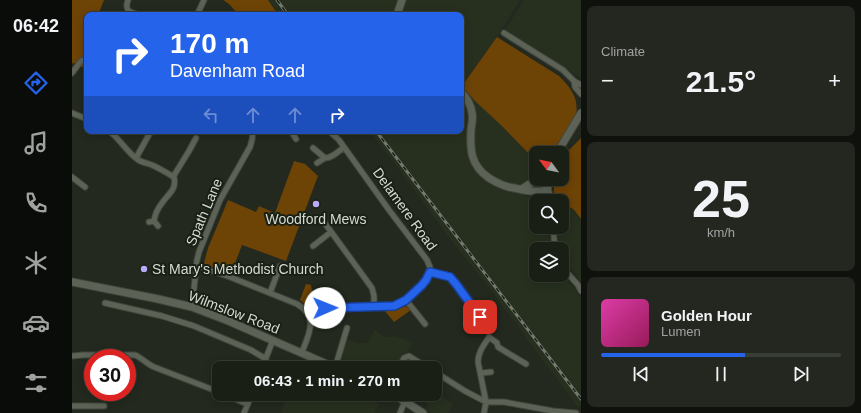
<!DOCTYPE html>
<html lang="en">
<head>
<meta charset="utf-8">
<style>
  body { margin:0; font-family:Arial,sans-serif; background:#23271f; color:#f1f3f6; height:100vh; display:flex; flex-direction:column; font-size:15px; white-space:nowrap }
  * { box-sizing:border-box; margin:0 }
  p { font-size:13px; color:#9fa2a1 }
  .icon { flex:none; width:22px; height:22px; fill:none; stroke:currentColor; stroke-width:2; stroke-linecap:round; stroke-linejoin:round }
  .map { position:relative; flex:1; overflow:hidden }
  .details { display:flex; flex-direction:column; gap:6px; padding:6px; background:#0e110c; width:280px }
  .details>* { flex:none }
  .top-card { position:absolute; left:12px; top:12px; width:380px; height:122px; border-radius:8px; box-shadow:0 2px 10px #0003,0 0 0 1px #383d35; background:#2563eb; color:#fff; overflow:hidden }
  .needle { width:26px; rotate:302deg }
  .buttons { position:absolute; left:457px; top:146px; display:grid; gap:8px }
  .buttons a { display:grid; place-items:center; width:40px; height:40px; border-radius:8px; background:#1a1f16; box-shadow:0 2px 10px #0003,0 0 0 1px #383d35; font-size:20px }
  .speed { position:absolute; left:12px; top:349px; display:flex; gap:8px; font-size:20px; font-weight:700; text-align:center }
  .speed>* { display:grid; place-content:center; width:52px; height:52px; border-radius:50%; background:#1a1f16; box-shadow:0 2px 10px #0003,0 0 0 1px #383d35; line-height:1 }
  .speed .limit { border:6px solid #d22; background:#fff; color:#111 }
  .pin { position:absolute; display:grid; place-items:center; width:34px; height:34px; color:#fff; margin:-17px; border-radius:8px; box-shadow:0 2px 6px #0006 }
  .me { position:absolute; width:44px; margin:-22px; rotate:89deg; stroke-linejoin:round; filter:drop-shadow(0 0 3px #0008) }
  .turn { display:flex; align-items:center; gap:14px; height:84px; padding:0 20px; font-size:18px }
  .turn .icon { width:52px; height:52px; stroke-width:2.5 }
  .turn b { display:block; font-size:28px; line-height:34px }
  .lanes { display:flex; align-items:center; height:38px; padding:0 20px; background:#0003; justify-content:center; gap:20px; direction:ltr }
  .lanes .off { opacity:.35 }
  .big { font-size:30px; font-weight:600; line-height:1.1 }
  .details .widget { flex:1; display:flex; flex-direction:column; justify-content:center; gap:6px; min-width:0; padding:0 14px; border-radius:8px; background:#23271f }
  .details .dial { align-items:center; gap:0 }
  .dial b { font-size:52px; line-height:1 }
  .song { display:flex; align-items:center; gap:12px }
  .cover { width:48px; height:48px; border-radius:6px; background:linear-gradient(135deg,hsl(320 70% 55%),hsl(330 70% 35%)) }
  .played { height:4px; border-radius:2px; background:linear-gradient(90deg,#2563eb 60%,#383d35 60%) }
  .keys { display:flex; justify-content:space-around; direction:ltr }
  .heat { display:flex; justify-content:space-between; align-items:center; font-size:22px; direction:ltr }
  .trip { position:absolute; left:140px; top:361px; width:230px; height:40px; border-radius:8px; background:#1a1f16; box-shadow:0 2px 10px #0003,0 0 0 1px #383d35; font-weight:600; line-height:40px; text-align:center }
  main { display:flex; flex:1; min-height:0 }
  .menu { display:flex; flex-direction:column; width:72px; justify-content:space-around; align-items:center; background:#0a0c09; color:#9fa2a1 }
  .menu .icon { width:28px; height:28px }
  .menu .current { color:#2563eb }
  .menu b { font-size:18px; color:#f1f3f6 }
  .map>svg:first-child { display:block }
  .built { fill:#27301f }
  .green { fill:#6e4306 }
  .lines { fill:none; stroke-linecap:round; stroke-linejoin:round }
  .street-casing { stroke:#41463d; stroke-width:7 }
  .secondary-casing { stroke:#41463d; stroke-width:9 }
  .street { stroke:#5c6356; stroke-width:5 }
  .secondary { stroke:#5c6356; stroke-width:7 }
  .rail-casing { stroke:#757a71; stroke-width:3 }
  .rail { stroke:#192015; stroke-width:1.5; stroke-dasharray:4.5; stroke-linecap:butt }
  .route-casing { stroke:#184099; stroke-width:10 }
  .route { stroke:#2563eb; stroke-width:7 }
  .poi-dot { fill:#b9abf7; stroke:#192015; stroke-width:1.5 }
  .labels { text-anchor:middle; dominant-baseline:central; stroke-width:4; stroke-linejoin:round; paint-order:stroke }
  .street-label { font-size:14px; fill:#d6dad2; stroke:#192015 }
  .poi-label { font-size:14px; fill:#d6dad2; stroke:#192015 }
</style>
</head>
<body>
<main>
<nav class="menu">
<b>06:42</b>
<svg class="icon current" aria-label="directions" viewBox="0 0 24 24"><path d="M12 3l9 9-9 9-9-9zM9 14v-3h6M13 9l2 2-2 2"/></svg>
<svg class="icon" aria-label="music" viewBox="0 0 24 24"><path d="M9 18V5l10-2v13"/><circle cx="6" cy="18" r="3"/><circle cx="16" cy="16" r="3"/></svg>
<svg class="icon" aria-label="phone" viewBox="0 0 24 24"><path d="M5 4h4l2 5-3 2q2 4 5 5l2-3 5 2v4C11 20 4 13 5 4z"/></svg>
<svg class="icon" aria-label="climate" viewBox="0 0 24 24"><path d="M12 3v18M4 7l16 10M4 17L20 7"/></svg>
<svg class="icon" aria-label="car" viewBox="0 0 24 24"><path d="M5 17H2v-5l4-1 3-4h7l3 4 3 1v5h-3M9 17h6M6 11h13"/><circle cx="7" cy="17" r="2"/><circle cx="17" cy="17" r="2"/></svg>
<svg class="icon" aria-label="filters" viewBox="0 0 24 24"><path d="M4 7h16M4 17h16"/><circle cx="9" cy="7" r="2"/><circle cx="15" cy="17" r="2"/></svg>
</nav>
<div class="map">
<svg width="509" height="413" viewBox="0 0 509 413">
  <rect width="100%" height="100%" fill="#23291e"/>
  <!-- built -->
  <path class="built" d="M 196,0 L 448,0 L 425,37 L 390,86 L 433,125 L 464,161 L 464,172 L 455,181 L 452,183 L 453,196 L 462,197 L 469,201 L 464,201 L 464,227 L 476,227 L 479,249 L 464,249 L 464,275 L 490,275 L 490,274 L 509,297 L 509,405 L 506,407 L 453,337 L 445,324 L 432,309 L 421,292 L 384,247 L 323,164 L 297,131 L 389,131 L 389,15 L 207,15 Z
    M 452,0 L 509,0 L 509,78 L 433,30 Z
    M 484,193 L 509,220 L 509,283 L 493,260 L 490,254 L 490,249 L 488,249 L 487,246 L 485,227 L 490,227 L 490,201 L 482,201 L 482,195 Z
    M 302,330 L 305,330 L 305,332 L 313,337 L 323,336 L 341,342 L 335,352 L 331,356 L 325,368 L 277,368 L 266,363 L 273,339 L 287,343 L 296,343 Z
    M 363,392 L 381,404 L 376,413 L 360,413 L 354,409 L 356,404 L 340,394 L 363,394 Z
    M 217,394 L 282,394 L 307,404 L 303,413 L 209,413 Z"/>
  <!-- green -->
  <path class="green" d="M 0,0 L 32,0 L 26,15 L 15,15 L 15,69 L 1,63 L 0,64 Z
    M 151,0 L 196,0 L 205,13 L 201,15 L 167,15 L 157,4 Z
    M 425,37 L 487,76 C 499,88 507,98 504,115 L 481,153 L 464,153 L 464,161 L 430,126 L 403,101 L 390,86 Z
    M 509,138 L 509,219 L 502,210 L 485,198 L 482,194 L 482,179 L 490,179 L 490,159 L 497,150 Z
    M 222,161 L 233,164 L 246,176 L 214,261 L 170,245 L 159,274 L 133,264 L 132,263 L 136,248 L 156,200 L 184,212 L 187,206 L 203,213 Z
    M 234,284 L 239,285 L 243,306 L 241,308 L 237,308 L 228,300 Z
    M 335,306 L 339,310 L 322,322 L 312,310 L 325,309 Z"/>
  <g class="lines">
    <!-- street casing -->
    <g class="street-casing">
      <path id="street" d="M 56,0 C 52,11 58,12 67,15
        M 125,15 L 132,0
        M 432,33 L 491,70 L 502,81 L 503,87 L 509,94
        M 0,73 L 9,61 L 15,58
        M 502,81 L 509,85
        M 0,113 L 15,119
        M 37,131 C 48,139 54,151 65,159 C 70,163 75,163 80,165 C 87,168 95,173 102,177 C 105,190 96,194 90,203 C 86,208 83,214 82,221
        M 219,131 L 224,139
        M 241,148 L 253,158 C 260,158 266,152 272,147
        M 64,158 L 79,131
        M 245,163 L 253,158
        M 0,177 L 13,187
        M 101,177 L 117,151 L 124,138
        M 476,186 L 478,197 L 477,201
        M 466,191 L 477,201
        M 77,222 L 82,221 L 86,226
        M 252,222 L 300,288 L 302,296 L 302,306
        M 481,227 L 483,249
        M 241,246 L 259,232
        M 125,266 L 158,277 L 225,304 C 247,317 237,334 230,352
        M 490,267 L 506,285 L 509,291
        M 357,272 C 365,273 375,274 381,279 L 408,317 L 401,322
        M 198,293 L 208,266
        M 334,300 L 353,324
        M 33,303 L 90,316 L 122,326 L 179,350 L 194,359
        M 120,307 L 125,260 L 127,252 L 148,200 L 178,147 L 180,140 L 181,131
        M 237,314 L 247,309 L 253,308 L 322,306 L 334,300 L 350,285 L 354,280 L 357,272 L 358,267 L 355,260 L 317,210 L 267,140 L 257,131
        M 0,356 L 11,355 L 63,355 C 70,358 75,364 82,367 L 147,392
        M 190,368 L 201,340
        M 263,368 L 275,328
        M 327,368 L 332,358 L 337,356 L 356,368
        M 363,372 L 393,391 L 414,402 L 432,402 L 481,411 L 504,413
        M 409,373 L 419,372
        M 152,394 L 175,404
        M 0,406 L 32,406
        M 172,413 L 180,394
        M 328,413 L 333,401
        M 412,413 L 414,402 L 406,362 C 406,352 412,345 417,337 L 425,343 L 426,347 L 454,364"/>
    </g>
    <!-- secondary casing -->
    <g class="secondary-casing">
      <path id="secondary" d="M 325,15 L 330,0
        M 389,92 C 394,97 399,105 400,113 C 401,118 400,124 399,129 C 398,149 398,165 417,178 C 425,183 432,187 442,188 C 451,190 463,193 472,191 L 476,186 L 476,179
        M 485,153 L 509,113
        M 450,189 L 465,179
        M 0,282 L 86,299 L 120,307 L 154,320 L 264,368
        M 321,394 L 351,413"/>
    </g>
    <!-- street -->
    <use href="#street" class="street"/>
    <!-- secondary -->
    <use href="#secondary" class="secondary"/>
    <!-- rail casing -->
    <g class="rail-casing">
      <path id="rail" d="M 205,0 L 216,15
        M 304,131 L 509,399"/>
    </g>
    <!-- rail -->
    <use href="#rail" class="rail"/>
  </g>
  <g class="lines">
    <!-- route casing -->
    <g class="route-casing">
      <path id="route" d="M 253,308 L 322,306 L 334,300 L 350,285 L 354,280 L 358,272 L 378,277 L 384,284 L 408,317"/>
    </g>
    <!-- route -->
    <use href="#route" class="route"/>
  </g>
  <!-- markers -->
  <g class="poi-dot">
    <circle cx="244" cy="204" r="4"/>
    <circle cx="72" cy="269" r="4"/>
  </g>
  <g class="labels">
    <!-- street labels -->
    <g class="street-label">
      <text transform="translate(333 209) rotate(54)">Delamere Road</text>
      <text transform="translate(132 212) rotate(-67)">Spath Lane</text>
      <text transform="translate(162 312) rotate(21)">Wilmslow Road</text>
    </g>
    <!-- poi labels -->
    <g class="poi-label">
      <text x="244" y="219">Woodford Mews</text>
      <text x="80" y="269" text-anchor="start">St Mary's Methodist Church</text>
    </g>
  </g>
</svg>
<div class="buttons">
<a><svg class="needle" viewBox="-14 -14 28 28"><path d="M0-13l5 13h-10z" fill="#e53935"/><path d="M0 13l5-13h-10z" fill="#9fa2a1"/></svg></a>
<a><svg class="icon" aria-label="search" viewBox="0 0 24 24"><circle cx="10" cy="10" r="6"/><path d="M15 15l6 6"/></svg></a>
<a><svg class="icon" aria-label="layers" viewBox="0 0 24 24"><path d="M12 4l9 5-9 5-9-5zM3 14l9 5 9-5"/></svg></a>
</div>
<div class="speed"><div class="limit">30</div></div>
<div class="pin" style="left:408px;top:317px;background:#d93025"><svg class="icon" aria-label="arrive" viewBox="0 0 24 24"><path d="M6 21V4h12l-3 4 3 4H6"/></svg></div>
<svg class="me" style="left:253px;top:308px" viewBox="-20 -20 40 40"><circle r="19" fill="#fff"/><path d="M0-13L10 11 0 6-10 11z" fill="#2563eb"/></svg>
<div class="trip">06:43 · 1 min · 270 m</div>
<div class="top-card">
<div class="turn"><svg class="icon" aria-label="right" viewBox="0 0 24 24"><path d="M7 20v-9h11M14 6l5 5-5 5"/></svg><div><b>170 m</b>Davenham Road</div></div>
<div class="lanes"><svg class="icon off" aria-label="left" viewBox="0 0 24 24"><path d="M17 20v-9H6M10 6l-5 5 5 5"/></svg><svg class="icon off" aria-label="ahead" viewBox="0 0 24 24"><path d="M12 20V5M6 11l6-6 6 6"/></svg><svg class="icon off" aria-label="ahead" viewBox="0 0 24 24"><path d="M12 20V5M6 11l6-6 6 6"/></svg><svg class="icon" aria-label="right" viewBox="0 0 24 24"><path d="M7 20v-9h11M14 6l5 5-5 5"/></svg></div>
</div>
</div>
<section class="details">
<div class="widget"><p>Climate</p>
<div class="heat"><a>−</a><b class="big">21.5°</b><a>+</a></div>
</div>
<div class="widget dial"><b>25</b><p>km/h</p></div>
<div class="widget">
<div class="song"><i class="cover"></i><div><b>Golden Hour</b><p>Lumen</p></div></div>
<div class="played"></div>
<div class="keys"><svg class="icon" aria-label="previous" viewBox="0 0 24 24"><path d="M18 5L8 12l10 7zM5 5v14"/></svg><svg class="icon" aria-label="pause" viewBox="0 0 24 24"><path d="M8 5v14M16 5v14"/></svg><svg class="icon" aria-label="next" viewBox="0 0 24 24"><path d="M6 5l10 7-10 7zM19 5v14"/></svg></div>
</div>
</section>
</main>
</body>
</html>
